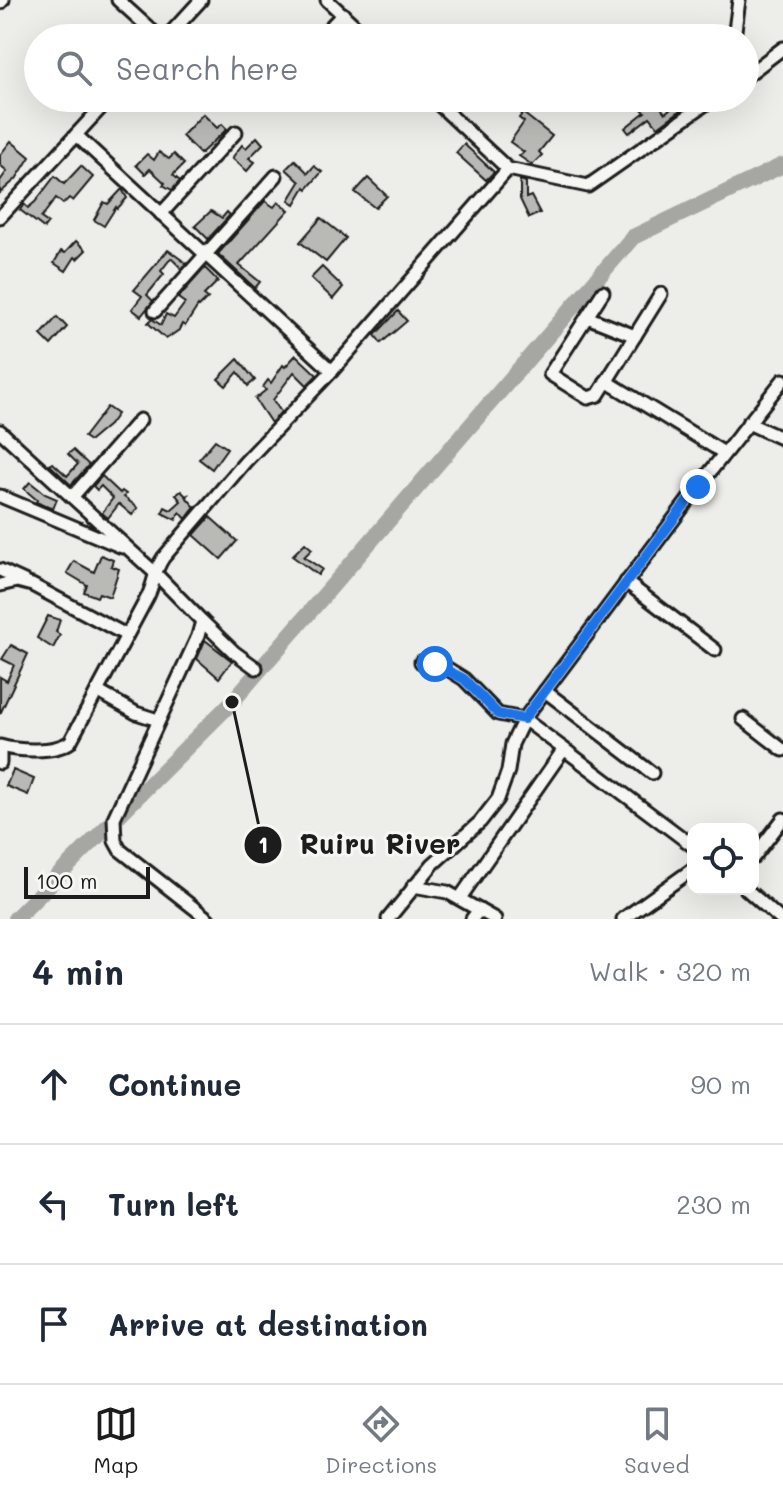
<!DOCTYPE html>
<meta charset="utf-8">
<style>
body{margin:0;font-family:Mali,sans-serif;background:#f6f6f7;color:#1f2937}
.controls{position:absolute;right:24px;bottom:24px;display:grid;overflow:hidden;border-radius:16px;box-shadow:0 8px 32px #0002}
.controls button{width:72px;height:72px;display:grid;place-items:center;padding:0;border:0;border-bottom:2px solid #e0e1e3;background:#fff;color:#1f2937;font:40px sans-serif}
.scale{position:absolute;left:24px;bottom:20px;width:126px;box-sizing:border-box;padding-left:8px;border:4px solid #1c1c1c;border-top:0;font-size:22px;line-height:28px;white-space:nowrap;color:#1c1c1c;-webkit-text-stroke:6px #f6f6f2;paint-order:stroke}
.stop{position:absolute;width:24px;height:24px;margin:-18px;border:6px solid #1a73e8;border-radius:50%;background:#fff}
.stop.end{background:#1a73e8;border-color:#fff;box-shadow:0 2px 8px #0008}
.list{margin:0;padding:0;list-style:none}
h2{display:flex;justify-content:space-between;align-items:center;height:104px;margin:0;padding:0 32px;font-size:34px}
h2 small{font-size:26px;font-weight:400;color:#747a83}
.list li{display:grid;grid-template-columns:52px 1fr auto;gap:24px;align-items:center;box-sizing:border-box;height:120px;padding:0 32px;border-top:2px solid #e0e1e3}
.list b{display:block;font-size:30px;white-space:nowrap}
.list em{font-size:26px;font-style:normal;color:#747a83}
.icon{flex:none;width:44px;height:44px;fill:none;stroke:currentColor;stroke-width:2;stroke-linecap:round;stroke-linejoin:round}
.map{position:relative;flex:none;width:783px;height:919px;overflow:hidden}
.search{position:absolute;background:#fff;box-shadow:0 8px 32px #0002;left:24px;right:24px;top:24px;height:88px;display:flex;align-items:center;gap:20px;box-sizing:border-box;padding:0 28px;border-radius:44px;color:#747a83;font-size:30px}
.sheet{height:464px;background:#fff}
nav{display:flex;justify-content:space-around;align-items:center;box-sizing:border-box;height:112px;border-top:2px solid #e0e1e3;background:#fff;font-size:22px;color:#747a83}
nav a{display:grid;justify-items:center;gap:4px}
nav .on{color:#1c1c1c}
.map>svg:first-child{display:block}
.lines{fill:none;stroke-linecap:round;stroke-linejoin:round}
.river{stroke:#a6a6a3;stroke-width:16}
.building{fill:#b9b9b6;stroke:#1c1c1c;stroke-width:2}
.minor-casing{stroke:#1c1c1c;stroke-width:17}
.minor{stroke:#f6f6f2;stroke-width:11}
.route{stroke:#1a73e8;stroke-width:10}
.leader{fill:none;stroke:#1c1c1c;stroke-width:3}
.callout-dot{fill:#1c1c1c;stroke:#f6f6f2;stroke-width:3}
.mark-label{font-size:24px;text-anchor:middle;font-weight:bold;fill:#fff}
.callout-label{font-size:28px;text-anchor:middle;font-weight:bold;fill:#1c1c1c;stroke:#f6f6f2;stroke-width:6;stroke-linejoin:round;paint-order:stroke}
</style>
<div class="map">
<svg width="783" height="919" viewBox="0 0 783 919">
<rect width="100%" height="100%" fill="#edede9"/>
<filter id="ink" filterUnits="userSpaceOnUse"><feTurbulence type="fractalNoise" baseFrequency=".0125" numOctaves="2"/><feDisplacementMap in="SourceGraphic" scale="16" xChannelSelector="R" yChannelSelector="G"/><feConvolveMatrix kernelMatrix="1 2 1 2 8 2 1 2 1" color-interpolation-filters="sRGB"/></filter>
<g filter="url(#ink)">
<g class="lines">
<polyline class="river" points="15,919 232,702 633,237 783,165"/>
</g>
<g class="building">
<polygon points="638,98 654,98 665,113 676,104 681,110 658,127 650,117 629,133 625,128 645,112 635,102"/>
<polygon points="523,113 552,136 539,152 542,155 532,165 519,156 524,152 510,142 524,122 519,118"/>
<polygon points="203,114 217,128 222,124 227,129 200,154 182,136"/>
<polygon points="257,137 263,144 249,158 255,162 247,171 232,158 242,145 246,148"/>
<polygon points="11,141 30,157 16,179 0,193 0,181 7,171 0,165 0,155"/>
<polygon points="464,144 494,172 486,180 456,153"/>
<polygon points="159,152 169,159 174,154 184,164 173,175 180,181 172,190 163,185 165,183 150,169 145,174 136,165 147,154 154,160"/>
<polygon points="295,160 308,173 314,166 322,172 307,189 305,187 295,204 289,200 300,182 286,169"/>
<polygon points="81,166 93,177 73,201 69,198 63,204 56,198 41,218 48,223 44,228 20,210 24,204 28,208 35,202 55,176 64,184"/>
<polygon points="368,178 387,196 375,208 355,192"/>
<polygon points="520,180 526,182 526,198 531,196 540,213 529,218 520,199"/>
<polygon points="122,189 127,198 117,209 116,207 104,226 94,220 104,202 108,204"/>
<polygon points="265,201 274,207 278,202 289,210 239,265 260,282 255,288 218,254"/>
<polygon points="211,211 222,218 227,212 230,215 208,239 195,226"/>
<polygon points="321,218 346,238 326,262 300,242"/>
<polygon points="76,241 86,250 77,259 75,257 66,271 54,263 61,251 65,253"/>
<polygon points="168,250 186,263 182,269 171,258 161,271 164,274 147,295 153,301 141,316 132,309 142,296 134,290"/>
<polygon points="322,267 343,287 333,299 311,278"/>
<polygon points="205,268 218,281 204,295 208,298 199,307 198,306 185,326 182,324 179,330 166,339 148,323 152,319 161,325 166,314 174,318 185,303 178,298"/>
<polygon points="398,311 407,321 381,343 375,335"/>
<polygon points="57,317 67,327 51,345 41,335"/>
<polygon points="296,355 317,375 307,385 294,372 273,400 281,412 271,423 255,399 266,390 263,387 268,380 271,383 283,365 285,367"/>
<polygon points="238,359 255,380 248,386 238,372 226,386 218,379"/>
<polygon points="107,407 117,414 109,425 90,441 84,437"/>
<polygon points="215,440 227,448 212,469 199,459"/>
<polygon points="73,450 89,465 71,485 50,465 53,463 67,476 78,464 68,454"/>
<polygon points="102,476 120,493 122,491 126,494 124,497 138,508 132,515 119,504 108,518 102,513 113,498 101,486 97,490 93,486"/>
<polygon points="30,482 45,494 57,499 53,509 36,502 37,500 24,489"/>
<polygon points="181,491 186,496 188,495 187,498 195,507 186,519 180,512 176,520 162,513 165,507 171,510 181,501 176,495"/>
<polygon points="210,517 237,541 221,559 194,535"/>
<polygon points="305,543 312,549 304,557 322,569 318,575 292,556"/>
<polygon points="101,555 113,560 111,566 119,569 110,597 99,593 97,597 84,592 87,585 67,573 74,561 94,572"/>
<polygon points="48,616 60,620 56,632 60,635 53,648 37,638"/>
<polygon points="205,640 232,661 219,678 197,659"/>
<polygon points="11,645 28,654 0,714 0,677 7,681 14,665 2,659"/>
<polygon points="13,770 34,779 28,795 6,786"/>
</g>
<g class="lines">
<g class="minor-casing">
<g id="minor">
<polyline points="118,0 160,38"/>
<polyline points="327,0 368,38"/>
<polyline points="0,3 3,0"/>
<polyline points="166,38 201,0"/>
<polyline points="320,38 343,14"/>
<polyline points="734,38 739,0"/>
<polyline points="745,77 783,48"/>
<polyline points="432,98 508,169 588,186 714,98"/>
<polyline points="76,135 332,371"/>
<polyline points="161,214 236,132"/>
<polyline points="0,217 110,98"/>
<polyline points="603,292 550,374 588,398 598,395 661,294"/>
<polyline points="155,311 276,176"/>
<polyline points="587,317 635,336"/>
<polyline points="606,381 724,453"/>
<polyline points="748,423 783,439"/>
<polyline points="0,431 154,572 202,621 198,636 114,818 115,841 120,850 208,919"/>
<polyline points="0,496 122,547"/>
<polyline points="72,497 140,420"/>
<polyline points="0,570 24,581"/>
<polyline points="626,582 715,650"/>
<polyline points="0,585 17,581 32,585 126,635"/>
<polyline points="202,621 234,652 256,668"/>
<polyline points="97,691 136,713 158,720"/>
<polyline points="545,691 652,773"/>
<polyline points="743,719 783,750"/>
<path d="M0 746C18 751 54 753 70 742L148 596C155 581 154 571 163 558L245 462 332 371 508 169"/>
<polyline points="0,749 0,763"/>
<polyline points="693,846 524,719 698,487 783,380"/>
<polyline points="753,858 783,819"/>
<polyline points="413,886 447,892 479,910"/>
<polyline points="746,889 780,919"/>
<polyline points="460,898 564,749"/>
<polyline points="388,919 433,864 480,822 498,799 508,771 512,744 524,719 498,714 464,679 448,669 421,662"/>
<polyline points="472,919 479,910 495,919"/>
<polyline points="623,919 693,869"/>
</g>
</g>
<use href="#minor" class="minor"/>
</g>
</g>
<g class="lines" filter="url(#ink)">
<polyline class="route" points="435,664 464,679 498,714 524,719 698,487"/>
</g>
<path class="leader" d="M232 702L263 845"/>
<g class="callout-dot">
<circle cx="232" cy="702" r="8"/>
<circle cx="263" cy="845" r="20"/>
</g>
<g class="mark-label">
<text x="263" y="853">1</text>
</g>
<g class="callout-label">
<text x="380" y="854">Ruiru River</text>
</g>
</svg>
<div class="controls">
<button><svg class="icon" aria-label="locate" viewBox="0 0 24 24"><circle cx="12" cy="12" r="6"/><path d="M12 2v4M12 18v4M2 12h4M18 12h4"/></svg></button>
</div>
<div class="scale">100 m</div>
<div class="stop" style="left:435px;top:664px"></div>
<div class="stop end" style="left:698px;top:487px"></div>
<div class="search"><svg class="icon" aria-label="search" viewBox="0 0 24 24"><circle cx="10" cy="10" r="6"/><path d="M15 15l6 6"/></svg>Search here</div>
</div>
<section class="sheet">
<h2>4 min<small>Walk · 320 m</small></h2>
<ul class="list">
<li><svg class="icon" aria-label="ahead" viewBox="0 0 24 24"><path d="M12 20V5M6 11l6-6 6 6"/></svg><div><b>Continue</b></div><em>90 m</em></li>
<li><svg class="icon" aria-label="left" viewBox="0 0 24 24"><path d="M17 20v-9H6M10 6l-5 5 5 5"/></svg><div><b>Turn left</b></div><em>230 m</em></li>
<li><svg class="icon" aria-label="arrive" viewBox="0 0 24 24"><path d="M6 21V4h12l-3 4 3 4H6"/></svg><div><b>Arrive at destination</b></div></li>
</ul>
</section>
<nav>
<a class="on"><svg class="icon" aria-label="map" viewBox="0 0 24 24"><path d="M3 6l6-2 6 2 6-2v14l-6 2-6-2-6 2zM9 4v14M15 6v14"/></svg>Map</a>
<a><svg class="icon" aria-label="directions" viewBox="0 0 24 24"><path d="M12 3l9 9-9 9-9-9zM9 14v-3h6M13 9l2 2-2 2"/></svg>Directions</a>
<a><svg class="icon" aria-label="saved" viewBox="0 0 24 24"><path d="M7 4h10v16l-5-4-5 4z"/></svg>Saved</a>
</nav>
